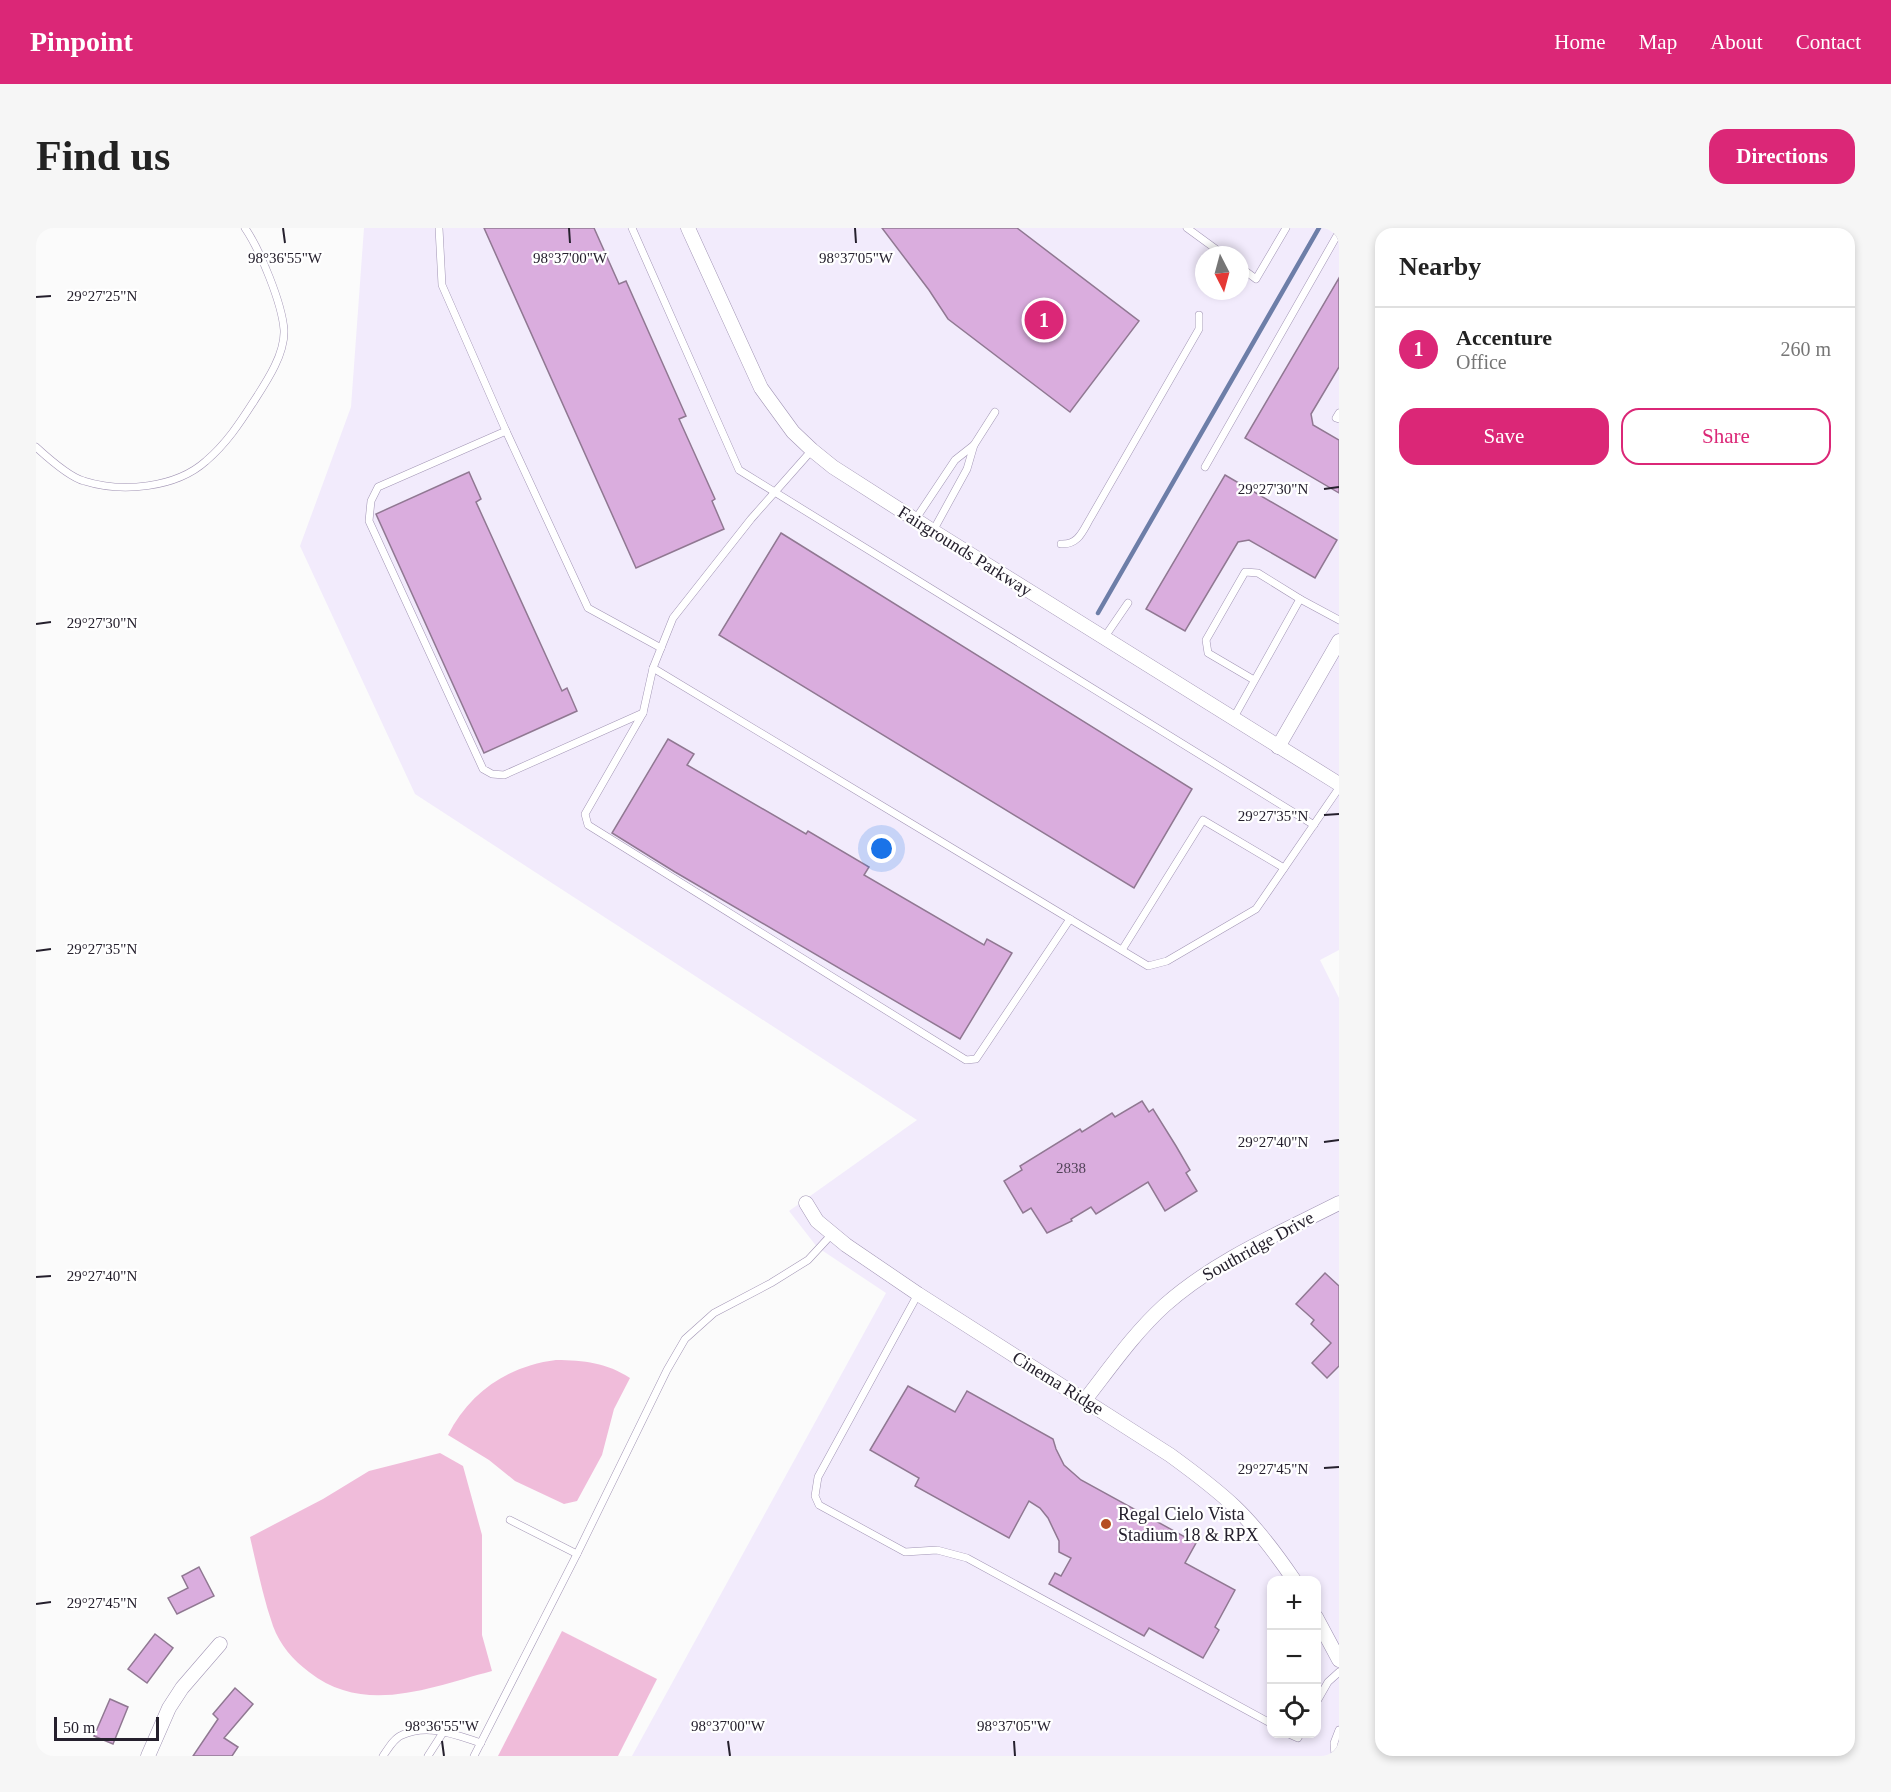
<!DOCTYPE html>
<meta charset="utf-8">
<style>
body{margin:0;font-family:"Times New Roman",serif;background:#f6f6f6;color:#222}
.controls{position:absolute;right:18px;bottom:18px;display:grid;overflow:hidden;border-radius:12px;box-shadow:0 3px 9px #0003}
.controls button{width:54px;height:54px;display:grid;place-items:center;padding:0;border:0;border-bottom:2px solid #e0e0e0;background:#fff;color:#222;font:30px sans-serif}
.compass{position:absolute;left:1159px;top:18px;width:54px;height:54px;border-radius:50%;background:#fff;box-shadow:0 3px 9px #0003;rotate:174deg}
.scale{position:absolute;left:18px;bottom:15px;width:105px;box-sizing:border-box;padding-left:6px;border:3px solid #25202d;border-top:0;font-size:16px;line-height:21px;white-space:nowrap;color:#25202d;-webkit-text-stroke:4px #fff;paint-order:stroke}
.you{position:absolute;left:846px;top:621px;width:21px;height:21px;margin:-15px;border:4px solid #fff;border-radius:50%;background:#1a73e8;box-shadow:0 0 0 9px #1a73e833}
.badge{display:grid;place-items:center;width:39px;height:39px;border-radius:50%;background:#db2777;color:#fff;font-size:20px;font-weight:700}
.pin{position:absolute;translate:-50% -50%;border:3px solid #fff;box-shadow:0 2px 6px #0006}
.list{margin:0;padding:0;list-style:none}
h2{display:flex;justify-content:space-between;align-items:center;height:78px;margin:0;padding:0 24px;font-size:26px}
h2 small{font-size:20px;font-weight:400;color:#767676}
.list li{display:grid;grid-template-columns:39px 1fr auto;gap:18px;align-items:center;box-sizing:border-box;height:84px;padding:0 24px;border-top:2px solid #e0e0e0}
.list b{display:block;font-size:22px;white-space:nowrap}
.list p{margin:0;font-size:20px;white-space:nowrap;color:#767676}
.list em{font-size:20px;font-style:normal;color:#767676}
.actions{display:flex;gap:12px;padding:18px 24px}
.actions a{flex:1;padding:14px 0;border:2px solid #db2777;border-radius:18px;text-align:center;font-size:21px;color:#db2777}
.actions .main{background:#db2777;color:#fff}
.icon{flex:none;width:33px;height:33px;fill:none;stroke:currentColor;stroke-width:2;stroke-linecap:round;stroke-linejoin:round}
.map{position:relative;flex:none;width:1303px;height:1528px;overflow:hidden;border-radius:18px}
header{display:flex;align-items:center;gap:36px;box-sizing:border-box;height:84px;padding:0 30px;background:#db2777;color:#fff}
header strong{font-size:28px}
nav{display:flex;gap:33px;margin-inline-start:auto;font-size:21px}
.intro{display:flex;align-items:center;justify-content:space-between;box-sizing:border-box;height:144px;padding:0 36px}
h1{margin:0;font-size:42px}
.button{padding:15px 27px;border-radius:18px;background:#db2777;color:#fff;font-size:21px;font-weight:700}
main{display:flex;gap:36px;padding:0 36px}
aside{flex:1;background:#fff;border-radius:18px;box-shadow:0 3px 9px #0003}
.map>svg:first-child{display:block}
.built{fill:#f2ebfc;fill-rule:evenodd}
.green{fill:#f0bcda}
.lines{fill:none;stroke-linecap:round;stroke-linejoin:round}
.stream{stroke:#6d7ea8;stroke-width:4.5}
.building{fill:#daadde;stroke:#907892;stroke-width:1.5}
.service-casing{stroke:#a194b4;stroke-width:8}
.minor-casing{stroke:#a194b4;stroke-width:15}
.service{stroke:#fff;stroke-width:7}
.minor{stroke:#fff;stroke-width:14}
.ticks{fill:none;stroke:#25202d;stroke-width:2}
.poi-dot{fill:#b54f23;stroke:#fff;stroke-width:2}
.labels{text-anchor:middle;stroke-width:4.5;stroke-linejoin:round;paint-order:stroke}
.number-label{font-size:15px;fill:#524359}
.street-label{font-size:18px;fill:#25202d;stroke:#fff}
.poi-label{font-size:18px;fill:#25202d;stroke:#fff;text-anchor:start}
.ticks-label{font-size:15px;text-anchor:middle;fill:#25202d;stroke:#fff;stroke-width:4.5;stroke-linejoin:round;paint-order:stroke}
</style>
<header>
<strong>Pinpoint</strong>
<nav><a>Home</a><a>Map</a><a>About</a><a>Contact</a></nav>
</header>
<div class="intro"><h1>Find us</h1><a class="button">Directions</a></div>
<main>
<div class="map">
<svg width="1303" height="1528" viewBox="0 0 1303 1528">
<rect width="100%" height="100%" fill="#fbfbfb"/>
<path class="built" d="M328 0H1303V722L1284 732 1303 770V1528H596L850 1065 781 1019 753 983 881 892 379 566 264 318 315 179ZM1168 27H1204V63H1168ZM1236 1352H1280V1506H1236Z"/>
<g class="green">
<path d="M520 1132C548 1132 571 1135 594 1150L578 1181 566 1227 541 1273 528 1276 479 1253 453 1232 412 1207C434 1164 472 1138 520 1132Z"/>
<path d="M404 1225 427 1238 446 1307V1407L456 1443C395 1459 329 1488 273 1444 257 1432 244 1417 237 1398 227 1369 221 1339 214 1309L287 1271 333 1243Z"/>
<polygon points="526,1403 621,1451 582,1528 462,1528"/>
</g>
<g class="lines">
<polyline class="stream" points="1062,385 1283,0"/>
</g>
<g class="building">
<polygon points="448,0 558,0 583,56 590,53 650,188 643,191 679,271 676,273 688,301 600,340"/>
<polygon points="846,0 981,0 1103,93 1034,184 912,91 893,62"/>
<polygon points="1303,50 1303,139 1275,186 1277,197 1303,212 1303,265 1209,210"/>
<polygon points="433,244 445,271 440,274 526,463 531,460 541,483 448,525 340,286"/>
<polygon points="1189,247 1301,312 1279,350 1213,312 1202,314 1149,403 1110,381"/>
<polygon points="745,305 1156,561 1098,660 683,407"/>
<polygon points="632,511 658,526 651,537 770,606 772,603 833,639 828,647 948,717 951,711 976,725 924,811 639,644 576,605"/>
<polygon points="1106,873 1113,884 1117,881 1140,918 1154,942 1150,945 1161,963 1129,983 1112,954 1060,986 1055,979 1035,991 1036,993 1011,1005 995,980 987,985 968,953 986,942 984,938 1044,901 1046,904 1076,885 1079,889"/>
<polygon points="1289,1045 1303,1058 1303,1138 1291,1150 1276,1135 1295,1115 1275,1096 1278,1092 1260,1076"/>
<polygon points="872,1158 919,1184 931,1163 1017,1211 1020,1221 1028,1237 1045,1252 1160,1315 1149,1335 1199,1362 1179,1399 1183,1402 1167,1430 1113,1400 1108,1408 1013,1356 1019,1345 1025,1348 1035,1330 1023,1324 1023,1313 1012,1290 1004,1280 993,1273 973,1310 879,1258 883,1250 834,1222"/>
<polygon points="163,1339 178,1368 141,1386 132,1370 152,1360 146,1348"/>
<polygon points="119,1406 137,1420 111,1455 92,1441"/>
<polygon points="199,1460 217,1476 188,1510 202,1519 196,1528 157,1528 182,1491 177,1486"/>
<polygon points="74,1471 92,1479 77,1516 58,1508"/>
</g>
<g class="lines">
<g class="service-casing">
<g id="service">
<polyline points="403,0 406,57 470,203 342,259 335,273 333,293 447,541 456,546 468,547 607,485 617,440"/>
<polyline points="596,0 703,242 1278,597"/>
<polyline points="1151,0 1188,27"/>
<polyline points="1204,39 1220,51 1250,0"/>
<polyline points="1303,185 1300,190 1303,191"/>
<polyline points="470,203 552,380 625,420"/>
<path d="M0 219C12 230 33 249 48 253 86 265 140 260 170 233 190 216 204 195 218 173 231 153 249 126 248 102 246 75 224 22 209 0"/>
<polyline points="776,222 715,291 637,390 617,440 1112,738 1131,733 1220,681 1303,560"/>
<polyline points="1169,239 1303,4"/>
<polyline points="879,292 919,232 938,217"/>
<polyline points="897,303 931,241 938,217 959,184"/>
<path d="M1025 316C1043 317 1047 302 1055 289L1163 101V87"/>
<polyline points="1068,410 1092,375"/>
<polyline points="1218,452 1172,425 1170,412 1209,344 1222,345 1264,371"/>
<polyline points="607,485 549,586 552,597 930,832 940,831 1034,691"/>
<polyline points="1197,491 1264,371 1303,392"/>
<polyline points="1086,722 1167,592 1248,640"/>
<polyline points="882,1066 782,1249 779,1268 783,1277 869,1324 901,1322 931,1330 1236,1496"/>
<polyline points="474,1292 541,1326"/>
<polyline points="1280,1475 1292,1454 1303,1444"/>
<polyline points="1253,1506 1262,1510 1264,1506"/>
<path d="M347 1528C352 1521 358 1510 366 1507 392 1495 420 1507 445 1515"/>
<polyline points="392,1528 408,1503"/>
<polyline points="438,1528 541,1326 631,1142 649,1111 678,1085 735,1055 772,1032 796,1006"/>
<polyline points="1299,1528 1298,1515 1303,1502"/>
</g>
</g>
<g class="minor-casing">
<g id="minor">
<polyline points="652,0 725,160 757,204 776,222 797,239 897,303 1303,556"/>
<polyline points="1242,519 1303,413"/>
<path d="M770 975 781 993 810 1017 882 1066 1134 1227C1156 1243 1179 1260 1199 1279 1222 1301 1241 1327 1258 1352"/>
<path d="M1049 1172C1074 1140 1098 1105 1129 1077 1180 1032 1242 1006 1303 975"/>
<polyline points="1280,1389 1303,1432"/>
<polyline points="112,1528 133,1480 146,1460 184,1416"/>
</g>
</g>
<use href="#service" class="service"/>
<use href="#minor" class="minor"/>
</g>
<path class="ticks" d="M247 0 249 15M533 0 534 15M819 0 820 15M0 69 15 68M1288 261 1303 259M0 396 15 394M1288 587 1303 586M0 723 15 721M1288 914 1303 912M0 1049 15 1048M1288 1240 1303 1239M0 1376 15 1374M406 1513 408 1528M692 1513 694 1528M978 1513 979 1528"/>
<circle class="poi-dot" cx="1070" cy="1296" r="6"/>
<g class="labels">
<g class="number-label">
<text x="1035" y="945">2838</text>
</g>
<g class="street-label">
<text transform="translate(929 323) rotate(32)" y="6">Fairgrounds Parkway</text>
<text transform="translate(1222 1018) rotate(-29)" y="6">Southridge Drive</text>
<text transform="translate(1022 1155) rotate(32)" y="6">Cinema Ridge</text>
</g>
<g class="poi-label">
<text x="1082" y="1292">Regal Cielo Vista<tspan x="1082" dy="21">Stadium 18 &amp; RPX</tspan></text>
</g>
</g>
<g class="ticks-label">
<text x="249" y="35">98°36'55"W</text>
<text x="534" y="35">98°37'00"W</text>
<text x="820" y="35">98°37'05"W</text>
<text x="66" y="73">29°27'25"N</text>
<text x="1237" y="266">29°27'30"N</text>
<text x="66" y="400">29°27'30"N</text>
<text x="1237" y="593">29°27'35"N</text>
<text x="66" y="726">29°27'35"N</text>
<text x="1237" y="919">29°27'40"N</text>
<text x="66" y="1053">29°27'40"N</text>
<text x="1237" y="1246">29°27'45"N</text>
<text x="66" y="1380">29°27'45"N</text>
<text x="406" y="1503">98°36'55"W</text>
<text x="692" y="1503">98°37'00"W</text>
<text x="978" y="1503">98°37'05"W</text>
</g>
</svg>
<div class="controls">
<button>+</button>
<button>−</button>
<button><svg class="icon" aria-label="locate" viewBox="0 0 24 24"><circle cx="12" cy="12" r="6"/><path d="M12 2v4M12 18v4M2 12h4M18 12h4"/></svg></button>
</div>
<svg class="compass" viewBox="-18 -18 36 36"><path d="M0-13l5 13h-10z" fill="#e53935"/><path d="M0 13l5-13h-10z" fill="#767676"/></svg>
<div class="scale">50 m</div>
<div class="you"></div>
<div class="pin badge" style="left:1008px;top:92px">1</div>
</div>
<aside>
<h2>Nearby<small></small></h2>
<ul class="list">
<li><span class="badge">1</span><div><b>Accenture</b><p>Office</p></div><em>260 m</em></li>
</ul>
<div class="actions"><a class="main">Save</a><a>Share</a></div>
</aside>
</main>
